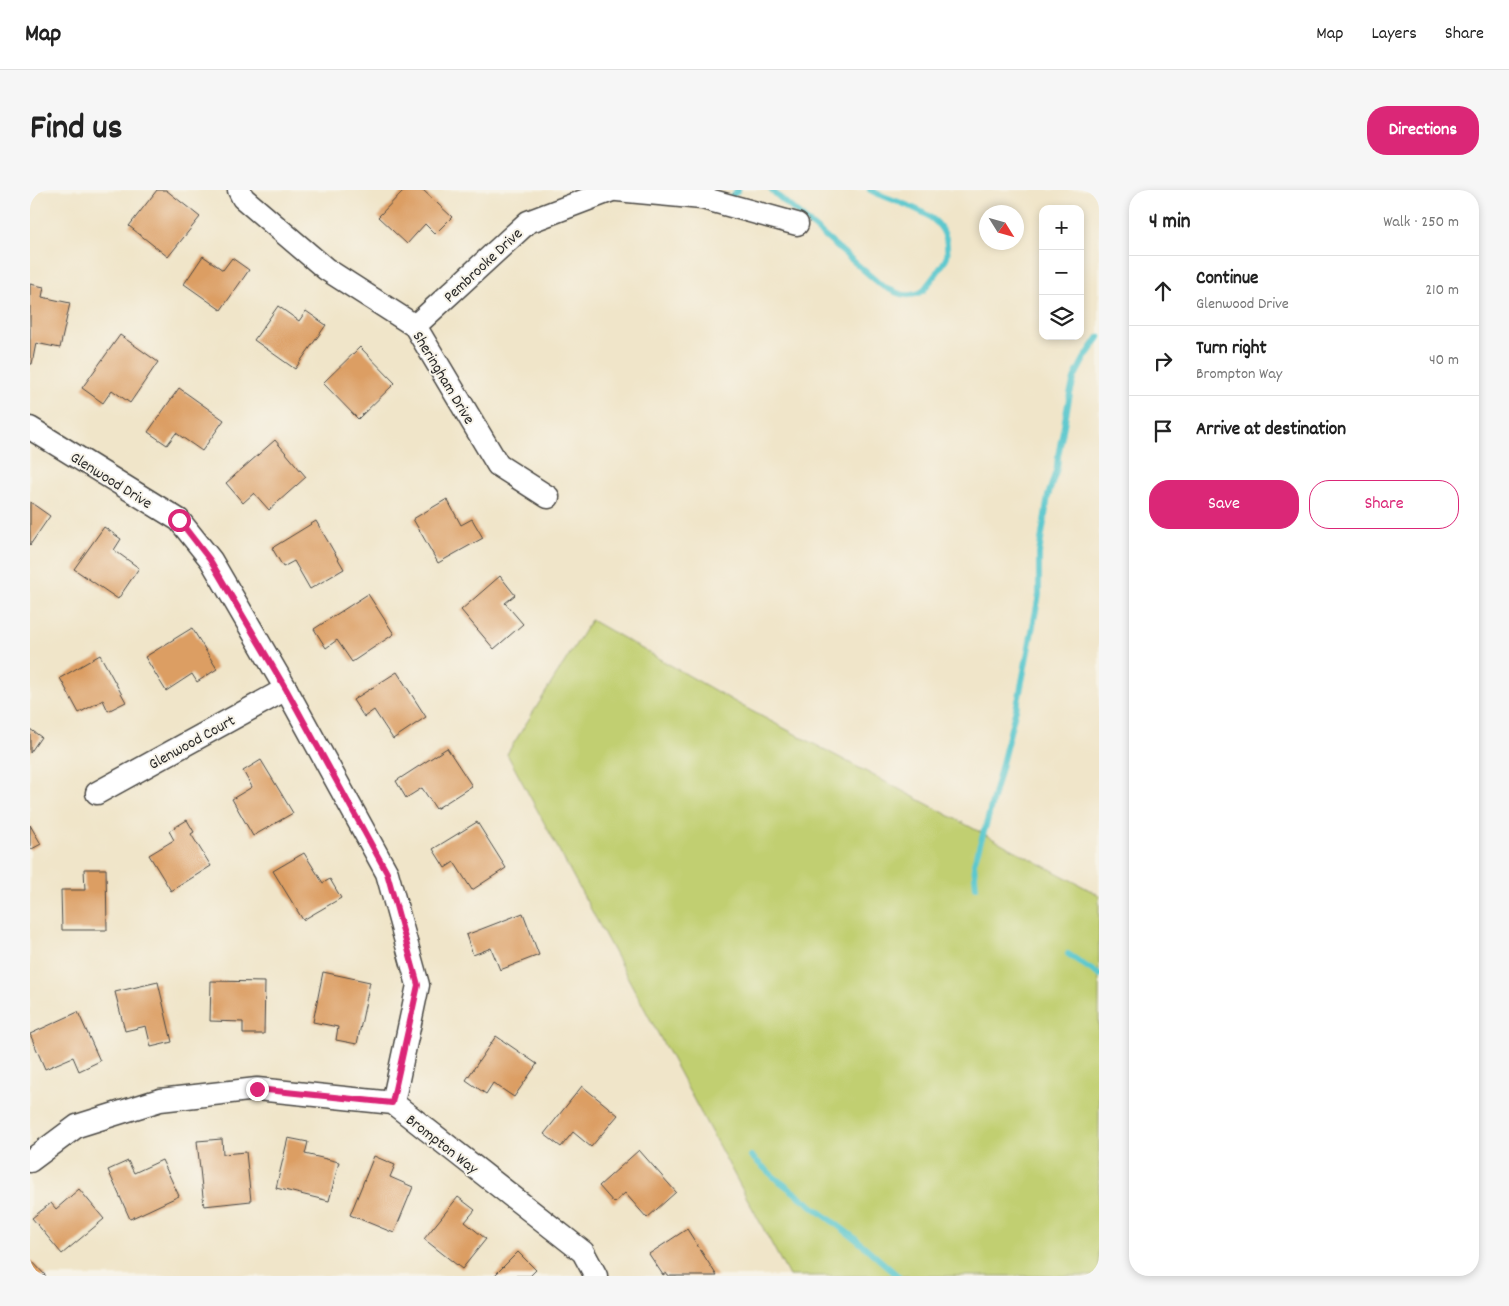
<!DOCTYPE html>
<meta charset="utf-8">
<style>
body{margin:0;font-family:Dekko,sans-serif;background:#f6f6f6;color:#222}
.controls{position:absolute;right:15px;top:15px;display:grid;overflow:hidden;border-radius:10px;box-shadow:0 2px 8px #0003}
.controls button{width:45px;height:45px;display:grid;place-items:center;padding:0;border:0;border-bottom:1px solid #e0e0e0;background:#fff;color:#222;font:25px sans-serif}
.compass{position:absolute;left:949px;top:15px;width:45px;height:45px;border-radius:50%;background:#fff;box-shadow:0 2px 8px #0003;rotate:127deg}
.stop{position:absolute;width:15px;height:15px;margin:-11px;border:4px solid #db2777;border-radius:50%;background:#fff}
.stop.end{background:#db2777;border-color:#fff;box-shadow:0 1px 5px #0008}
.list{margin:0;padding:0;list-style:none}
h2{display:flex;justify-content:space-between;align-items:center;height:65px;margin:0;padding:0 20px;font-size:21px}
h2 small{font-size:16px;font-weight:400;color:#767676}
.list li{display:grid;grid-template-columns:32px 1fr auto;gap:15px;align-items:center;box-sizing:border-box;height:70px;padding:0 20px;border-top:1px solid #e0e0e0}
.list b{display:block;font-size:19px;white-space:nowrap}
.list p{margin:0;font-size:16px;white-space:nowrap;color:#767676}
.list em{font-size:16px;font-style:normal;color:#767676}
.actions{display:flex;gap:10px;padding:15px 20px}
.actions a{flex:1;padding:11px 0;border:1px solid #db2777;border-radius:20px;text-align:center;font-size:18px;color:#db2777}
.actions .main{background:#db2777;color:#fff}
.icon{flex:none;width:28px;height:28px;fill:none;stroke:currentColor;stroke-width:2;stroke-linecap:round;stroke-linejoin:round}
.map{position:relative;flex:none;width:1069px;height:1086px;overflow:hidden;border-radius:20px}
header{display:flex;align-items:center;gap:30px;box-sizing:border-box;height:70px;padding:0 25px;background:#fff;border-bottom:1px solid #e0e0e0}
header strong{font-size:24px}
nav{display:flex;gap:28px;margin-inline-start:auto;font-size:18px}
.intro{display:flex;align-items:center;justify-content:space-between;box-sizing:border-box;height:120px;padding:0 30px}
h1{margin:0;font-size:35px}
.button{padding:12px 22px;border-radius:20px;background:#db2777;color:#fff;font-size:18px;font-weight:700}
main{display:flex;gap:30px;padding:0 30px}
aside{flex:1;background:#fff;border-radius:20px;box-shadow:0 2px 8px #0003}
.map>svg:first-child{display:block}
.green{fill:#c1cf71;stroke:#767d4e}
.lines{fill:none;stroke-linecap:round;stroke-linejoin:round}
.stream{stroke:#5bc8ce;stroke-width:6}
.building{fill:#dc9e63}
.minor-casing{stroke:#494743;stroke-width:25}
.minor{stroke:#fff;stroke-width:22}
.route{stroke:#db2777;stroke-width:6}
.labels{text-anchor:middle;stroke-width:4;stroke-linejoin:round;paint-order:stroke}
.street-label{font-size:16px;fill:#2b2b2b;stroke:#f7f3e8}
</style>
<header>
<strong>Map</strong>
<nav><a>Map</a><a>Layers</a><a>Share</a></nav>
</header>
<div class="intro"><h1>Find us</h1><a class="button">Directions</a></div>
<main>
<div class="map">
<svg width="1069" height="1086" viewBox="0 0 1069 1086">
<rect width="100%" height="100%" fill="#f7f3e8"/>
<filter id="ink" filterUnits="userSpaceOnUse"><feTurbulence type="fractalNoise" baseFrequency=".02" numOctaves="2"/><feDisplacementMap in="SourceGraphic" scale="10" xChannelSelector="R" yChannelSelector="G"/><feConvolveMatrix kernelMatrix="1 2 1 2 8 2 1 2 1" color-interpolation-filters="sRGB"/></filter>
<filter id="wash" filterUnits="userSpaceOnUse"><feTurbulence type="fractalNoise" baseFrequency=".0096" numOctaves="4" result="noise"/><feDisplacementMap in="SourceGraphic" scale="20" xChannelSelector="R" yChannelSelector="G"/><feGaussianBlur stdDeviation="1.12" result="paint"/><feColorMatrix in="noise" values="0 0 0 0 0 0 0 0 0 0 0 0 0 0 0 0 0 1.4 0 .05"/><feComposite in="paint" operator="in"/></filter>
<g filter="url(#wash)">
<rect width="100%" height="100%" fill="#f0e5c9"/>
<polygon class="green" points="561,430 714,517 1069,705 1069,1086 759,1086 477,564"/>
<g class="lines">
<g class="stream">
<path d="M741 0 851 95C866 103 877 110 893 101 900 91 913 77 917 66 918 63 917 58 917 55 915 20 865 14 840 0"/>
<polyline points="702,6 708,0"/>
<polyline points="946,697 944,673 957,632 989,507 1009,405 1009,364 1018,306 1027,278 1028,266 1040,204 1045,186 1054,169 1069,147"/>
<polyline points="1038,764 1069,785"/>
<polyline points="721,966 744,987 827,1050 868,1086"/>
</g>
</g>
<g id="blocks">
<g class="building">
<polygon points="127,0 136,0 170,27 138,67 99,36"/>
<polygon points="374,0 393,0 422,27 405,44 395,34 377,54 348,27"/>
<polygon points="173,66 193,80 202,68 219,80 191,120 154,94"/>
<polygon points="0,94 14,97 12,107 40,113 30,158 6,153 2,174 0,174"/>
<polygon points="248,116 269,131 276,121 296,135 265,179 224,150"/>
<polygon points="90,145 128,172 100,213 82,200 73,213 52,198"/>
<polygon points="330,157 365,193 328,229 293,193"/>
<polygon points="149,198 194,230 172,261 146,243 137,255 118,242"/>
<polygon points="245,250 276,287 239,320 224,303 213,313 196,293"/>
<polygon points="417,309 431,335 442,329 453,348 408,373 383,329"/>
<polygon points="0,312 20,326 0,355"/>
<polygon points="286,331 314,379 280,399 264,371 253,377 242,358"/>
<polygon points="74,337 91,349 84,360 109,378 88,409 44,379"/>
<polygon points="470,386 485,405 475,413 493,434 464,459 431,420"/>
<polygon points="338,404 364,444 322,472 307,450 296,458 284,439"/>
<polygon points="162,438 187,479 167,492 162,484 136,501 115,467"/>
<polygon points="70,465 96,512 78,521 73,510 49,523 30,488"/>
<polygon points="367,482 396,527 363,549 344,520 334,527 323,510"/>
<polygon points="0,539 11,547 0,563"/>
<polygon points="417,558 442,596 406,619 392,598 376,608 366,591"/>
<polygon points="231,570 263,623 223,646 202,609 222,597 213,581"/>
<polygon points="157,630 164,642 161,644 181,676 141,701 119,665 144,650 139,641"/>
<polygon points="447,632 476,678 442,700 424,672 415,678 403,659"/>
<polygon points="0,635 11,654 0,660"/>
<polygon points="274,663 293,693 300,689 311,708 273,730 243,681"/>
<polygon points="54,679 76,679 77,740 32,740 31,700 55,700"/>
<polygon points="493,723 509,765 470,780 461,758 443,765 436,745"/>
<polygon points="293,782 340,792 327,854 306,850 308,837 283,832"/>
<polygon points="181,791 235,792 234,844 213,844 213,832 180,831"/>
<polygon points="128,792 142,852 121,857 116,836 95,841 85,802"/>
<polygon points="48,822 70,871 49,881 43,867 15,879 0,844"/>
<polygon points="466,846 507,874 484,907 463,893 456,904 436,890"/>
<polygon points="552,896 588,925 561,957 543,942 531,957 514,944"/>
<polygon points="258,948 278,952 275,964 309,972 299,1011 246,998"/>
<polygon points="192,949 193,964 216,962 221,1011 174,1016 167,951"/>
<polygon points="609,960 646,1002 617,1028 595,1003 584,1013 569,996"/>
<polygon points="344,966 365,975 360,987 383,997 364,1043 320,1025"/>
<polygon points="132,970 149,1006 100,1029 78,980 98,971 104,983"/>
<polygon points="49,999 74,1029 32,1064 2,1028 21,1013 26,1019"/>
<polygon points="428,1007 445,1020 435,1032 456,1049 432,1079 394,1049"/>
<polygon points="657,1039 687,1086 638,1086 636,1083 633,1085 619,1064"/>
<polygon points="488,1062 506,1080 500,1086 464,1086"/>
<polygon points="0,1069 16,1086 0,1086"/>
</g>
</g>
</g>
<g filter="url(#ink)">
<use href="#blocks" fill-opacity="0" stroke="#494743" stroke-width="1"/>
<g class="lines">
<g class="minor-casing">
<g id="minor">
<polyline points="209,0 213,8 296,79 385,136 468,275 518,307"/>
<polyline points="587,0 672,8 767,34"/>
<polyline points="385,136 498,32 582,0"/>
<polyline points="0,238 149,330 181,370 256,499 357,683 388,795 363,913"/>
<polyline points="67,603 256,499"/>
<polyline points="0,971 47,936 130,910 227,899 363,913 553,1062 566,1086"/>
</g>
</g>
<use href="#minor" class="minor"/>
</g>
</g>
<g class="lines" filter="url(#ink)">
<polyline class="route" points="149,330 180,370 256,499 357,683 388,795 362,913 227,899"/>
</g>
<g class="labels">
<g class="street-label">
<text transform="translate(452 74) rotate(-43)" y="6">Pembrooke Drive</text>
<text transform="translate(415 187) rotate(59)" y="6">Sheringham Drive</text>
<text transform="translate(82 289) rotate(32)" y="6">Glenwood Drive</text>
<text transform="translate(161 551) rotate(-29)" y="6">Glenwood Court</text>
<text transform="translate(413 953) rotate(38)" y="6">Brompton Way</text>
</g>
</g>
</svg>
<div class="controls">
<button>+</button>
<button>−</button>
<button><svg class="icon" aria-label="layers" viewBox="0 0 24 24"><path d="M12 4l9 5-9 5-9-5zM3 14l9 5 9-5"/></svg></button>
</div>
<svg class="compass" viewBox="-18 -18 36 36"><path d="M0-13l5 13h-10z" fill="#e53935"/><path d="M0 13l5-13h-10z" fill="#767676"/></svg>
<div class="stop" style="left:149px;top:330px"></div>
<div class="stop end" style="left:227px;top:899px"></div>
</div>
<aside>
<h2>4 min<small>Walk · 250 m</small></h2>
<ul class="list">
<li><svg class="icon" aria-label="ahead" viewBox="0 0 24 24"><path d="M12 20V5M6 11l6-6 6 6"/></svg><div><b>Continue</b><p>Glenwood Drive</p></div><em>210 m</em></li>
<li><svg class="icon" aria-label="right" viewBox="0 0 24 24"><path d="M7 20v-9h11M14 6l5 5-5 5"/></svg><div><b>Turn right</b><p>Brompton Way</p></div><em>40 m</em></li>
<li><svg class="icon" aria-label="arrive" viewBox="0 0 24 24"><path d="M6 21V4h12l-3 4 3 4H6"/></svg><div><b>Arrive at destination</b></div></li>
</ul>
<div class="actions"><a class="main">Save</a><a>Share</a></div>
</aside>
</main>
